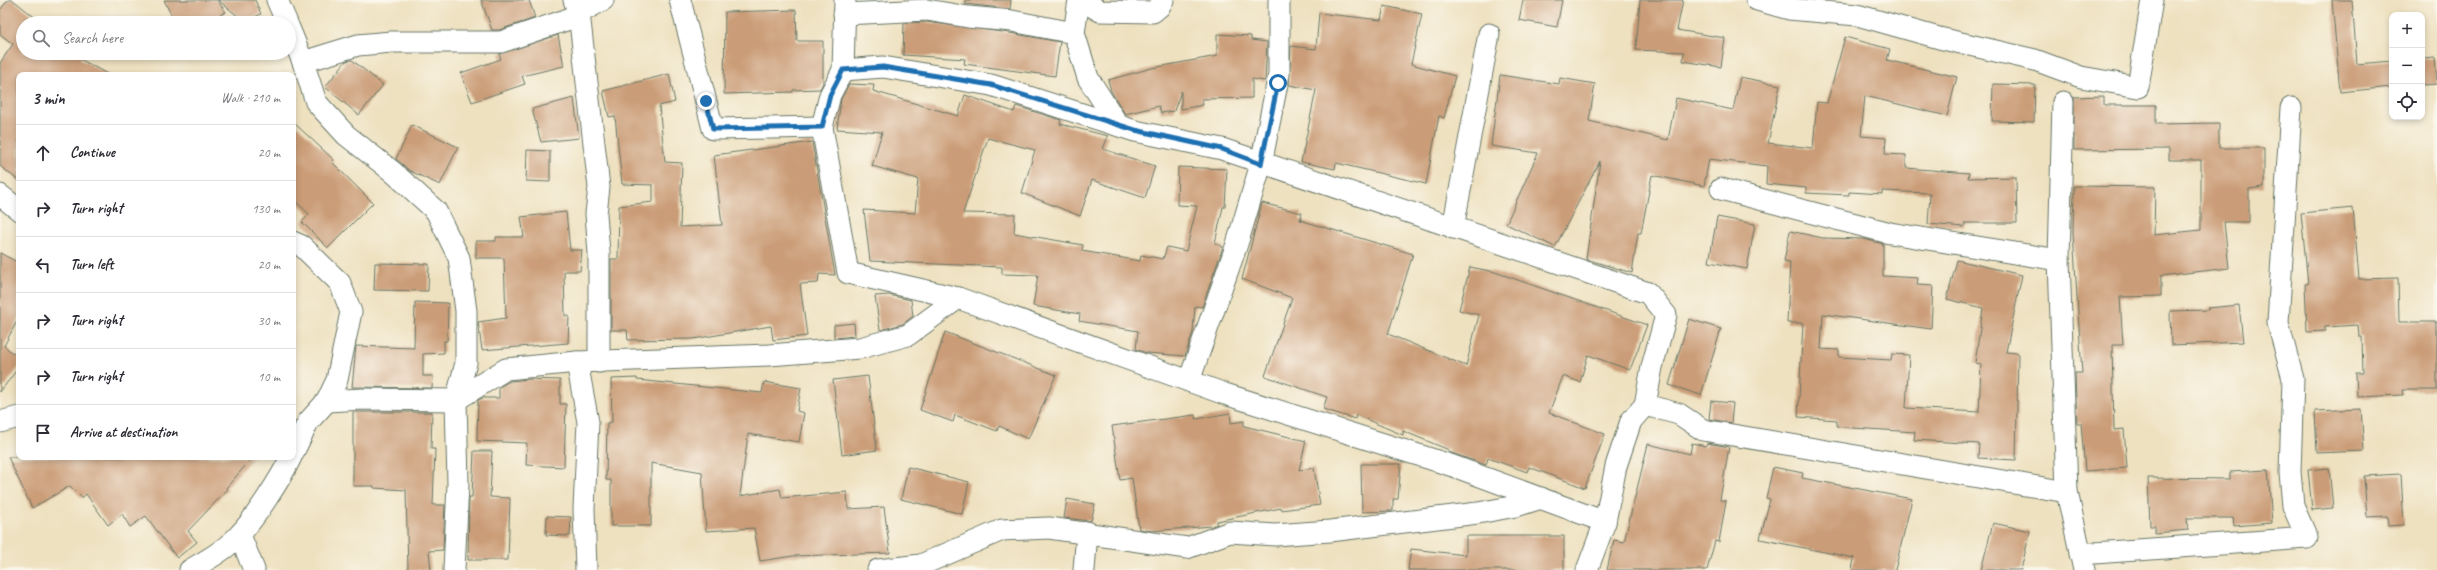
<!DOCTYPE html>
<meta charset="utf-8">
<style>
body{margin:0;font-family:Caveat,sans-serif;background:#f2f2f3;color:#2b2b33}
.controls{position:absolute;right:12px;top:12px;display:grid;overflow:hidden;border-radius:8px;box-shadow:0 2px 6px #0003}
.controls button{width:36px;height:36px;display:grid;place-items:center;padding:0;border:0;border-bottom:1px solid #e1e1e2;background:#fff;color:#2b2b33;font:20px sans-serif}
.stop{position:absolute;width:12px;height:12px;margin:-9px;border:3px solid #1f6fb2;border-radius:50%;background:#fff}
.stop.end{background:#1f6fb2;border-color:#fff;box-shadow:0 1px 4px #0008}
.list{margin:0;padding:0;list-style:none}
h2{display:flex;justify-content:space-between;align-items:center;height:52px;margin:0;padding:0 16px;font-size:17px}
h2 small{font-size:13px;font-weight:400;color:#7c7c81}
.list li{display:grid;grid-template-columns:26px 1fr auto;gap:12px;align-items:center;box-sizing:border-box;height:56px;padding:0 16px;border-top:1px solid #e1e1e2}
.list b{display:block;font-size:15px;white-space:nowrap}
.list em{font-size:13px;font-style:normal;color:#7c7c81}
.icon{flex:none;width:22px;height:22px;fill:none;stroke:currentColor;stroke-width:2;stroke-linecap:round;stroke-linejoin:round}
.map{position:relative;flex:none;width:2437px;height:570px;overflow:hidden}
.search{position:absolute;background:#fff;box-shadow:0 2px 6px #0003;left:16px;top:16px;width:280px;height:44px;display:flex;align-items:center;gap:10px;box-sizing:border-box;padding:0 14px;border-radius:22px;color:#7c7c81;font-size:15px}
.panel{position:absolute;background:#fff;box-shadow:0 2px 6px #0003;left:16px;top:72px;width:280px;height:388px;border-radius:8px}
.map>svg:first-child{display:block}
.building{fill:#ca9c77}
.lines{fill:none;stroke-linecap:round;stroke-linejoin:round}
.minor-casing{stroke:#677665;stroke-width:23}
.minor{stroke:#fff;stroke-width:21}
.route{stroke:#1f6fb2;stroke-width:5}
</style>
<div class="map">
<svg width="2437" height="570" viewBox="0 0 2437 570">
<rect width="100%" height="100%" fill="#fbf7ec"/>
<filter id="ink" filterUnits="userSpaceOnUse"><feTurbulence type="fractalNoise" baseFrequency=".025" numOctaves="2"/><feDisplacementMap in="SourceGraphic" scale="8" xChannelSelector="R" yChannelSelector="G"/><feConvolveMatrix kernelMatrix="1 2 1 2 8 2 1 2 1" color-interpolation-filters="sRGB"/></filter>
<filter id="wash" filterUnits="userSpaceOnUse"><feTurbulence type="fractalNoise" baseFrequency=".012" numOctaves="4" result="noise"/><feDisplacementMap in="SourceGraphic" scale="16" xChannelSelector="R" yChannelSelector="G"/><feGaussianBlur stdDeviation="0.9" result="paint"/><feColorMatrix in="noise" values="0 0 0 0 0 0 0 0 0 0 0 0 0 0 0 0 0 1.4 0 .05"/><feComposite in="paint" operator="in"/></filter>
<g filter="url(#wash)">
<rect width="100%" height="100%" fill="#eee1c0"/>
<g id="blocks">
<g class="building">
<polygon points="8,0 13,0 42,23 23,23 23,53 85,53 80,59 109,75 19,75 19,181 0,166 0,63 13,44 0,34 0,10"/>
<polygon points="164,0 217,0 226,12 204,23 175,23"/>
<polygon points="218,0 255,0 261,14 245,22"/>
<polygon points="481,0 529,0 535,18 499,30 492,30"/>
<polygon points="965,0 1011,0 1010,9 965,4"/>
<polygon points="1523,0 1562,0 1557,27 1519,20"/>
<polygon points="1640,0 1683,0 1677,30 1725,38 1721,67 1683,61 1684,52 1636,50"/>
<polygon points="2332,0 2352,0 2357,64 2392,61 2392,87 2340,92"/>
<polygon points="1384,6 1422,14 1411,64 1455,76 1444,118 1439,116 1426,184 1336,163 1335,169 1301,162 1316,90 1289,85 1291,46 1316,49 1319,13 1381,20"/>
<polygon points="796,10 797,41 823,41 823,83 820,89 793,90 793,92 724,94 725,12"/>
<polygon points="926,22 1010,33 1060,42 1055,76 964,64 965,59 903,55 904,23"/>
<polygon points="1217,34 1251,36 1251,40 1267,42 1265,81 1252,79 1252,98 1202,99 1203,105 1181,109 1181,91 1174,111 1161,113 1159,106 1125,114 1111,91 1108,80 1152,68 1217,56"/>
<polygon points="558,35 564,66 522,76 525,84 472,102 461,73 501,59 499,54"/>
<polygon points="1845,37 1890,49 1887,60 1957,77 1947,116 1865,96 1861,136 1886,138 1885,154 1906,155 1906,168 1969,173 1968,178 2016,177 2017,223 1965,223 1964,227 1928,224 1930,193 1882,191 1882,194 1849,192 1849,195 1806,193 1806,188 1766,184 1767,166 1709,159 1704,186 1652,175 1641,233 1638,233 1632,273 1586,259 1600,161 1555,247 1506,224 1538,153 1491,146 1500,75 1559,84 1560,78 1595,84 1589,121 1668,140 1676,98 1733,110 1740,77 1780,85 1768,143 1813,148 1817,102 1827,103"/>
<polygon points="2435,58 2437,84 2422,85 2422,59"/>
<polygon points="352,60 383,85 359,115 325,87 346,61"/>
<polygon points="669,74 675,102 659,106 665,162 682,163 680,227 722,225 714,155 812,142 835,275 819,274 818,283 800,284 807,336 773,340 771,326 693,339 628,340 627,330 611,330 611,259 618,259 619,206 653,202 653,185 622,184 615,116 609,117 603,91"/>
<polygon points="849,84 874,85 873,91 958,116 965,95 1014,112 1016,106 1061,120 1060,124 1108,136 1103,149 1155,166 1145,198 1092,180 1080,216 1022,193 1035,150 988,138 963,213 1015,214 1014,233 1083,245 1082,251 1140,261 1141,255 1163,259 1167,247 1186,251 1197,206 1177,205 1178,167 1227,169 1225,207 1223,207 1215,243 1223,247 1202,307 1195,306 1193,332 1185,356 1146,353 1136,349 1138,331 1079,321 1080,314 1033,306 1038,275 1002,274 1002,267 870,261 864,210 915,213 918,179 872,166 882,132 837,129 841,99"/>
<polygon points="1993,84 2035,85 2034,122 1992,121"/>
<polygon points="2104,96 2104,105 2156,105 2156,124 2219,123 2219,148 2264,148 2264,187 2249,189 2249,222 2224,222 2229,268 2161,276 2161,296 2120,297 2123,345 2112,345 2114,430 2124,429 2127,468 2085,471 2081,423 2077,423 2075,373 2082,373 2073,234 2074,186 2155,187 2154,235 2201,230 2201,160 2169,160 2169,149 2074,150 2074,97"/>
<polygon points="574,98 579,138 541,142 532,109"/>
<polygon points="293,122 334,160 332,162 373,203 328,248 302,222 309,214 293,199"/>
<polygon points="412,125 458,147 440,185 410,171 396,159"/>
<polygon points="527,150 550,151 550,182 526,181"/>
<polygon points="1262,203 1302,213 1300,220 1413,254 1388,334 1466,366 1479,315 1459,310 1470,267 1495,272 1647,325 1630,370 1588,355 1580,382 1563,376 1549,413 1605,434 1585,488 1529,467 1527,472 1488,458 1486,465 1449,452 1449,450 1403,431 1403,435 1356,415 1355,419 1323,409 1327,397 1265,376 1292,298 1242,279"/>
<polygon points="2353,208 2359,279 2398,278 2399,322 2437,322 2437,390 2402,390 2403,395 2357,397 2356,373 2363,373 2362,337 2359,337 2358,325 2325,327 2325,331 2307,332 2305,284 2308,284 2301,213"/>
<polygon points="566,212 570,250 582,250 580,271 564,271 565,316 569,316 568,343 482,350 478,322 506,318 504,258 476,258 476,241 496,241 496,237 524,237 521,217"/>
<polygon points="1717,217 1755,224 1747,269 1709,262"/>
<polygon points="1790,231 1823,238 1864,239 1883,244 1883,276 1918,278 1917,285 1933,286 1931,329 1823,314 1821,349 1839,350 1839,357 1891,360 1892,354 1909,355 1906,408 1979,412 1981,364 1975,363 1983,308 1947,299 1957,260 2022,275 2006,352 2018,353 2016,460 1978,458 1979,444 1914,440 1915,432 1837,427 1837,420 1798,417 1803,323 1787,323 1790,262 1784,261"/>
<polygon points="0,253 19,263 19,317 4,346 19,358 19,367 0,392"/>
<polygon points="375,263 429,264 428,291 374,290"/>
<polygon points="889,295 911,300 913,316 903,324 880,330 875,296"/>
<polygon points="415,302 448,303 447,341 444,341 444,353 423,354 423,376 433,376 432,388 352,387 356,346 414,348"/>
<polygon points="2239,305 2243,342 2171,345 2170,311 2208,310 2208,308"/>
<polygon points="1689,319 1721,329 1701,395 1669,385"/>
<polygon points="854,323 855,336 834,338 834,325"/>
<polygon points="945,332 1056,375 1028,439 999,426 997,431 955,415 953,422 920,410"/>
<polygon points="868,376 877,450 842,455 833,380"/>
<polygon points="637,378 637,380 762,393 764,382 801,388 797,411 804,413 799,442 748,434 740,496 780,489 782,498 847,492 848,509 884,507 890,553 793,556 760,561 754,528 706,531 702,472 651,463 651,526 611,526 611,480 606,480 607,423 612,422 611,379"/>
<polygon points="529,379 560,380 560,404 566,404 564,467 526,465 527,443 477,441 478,400 483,398 499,398 499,387 510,381"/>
<polygon points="1711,401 1733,403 1731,423 1709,419"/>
<polygon points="2361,409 2364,451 2317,453 2315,411"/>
<polygon points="353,412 432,412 431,449 435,449 433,505 445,505 443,550 429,551 431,570 408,570 406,490 374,488 374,486 353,486"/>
<polygon points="1230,413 1231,423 1244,421 1244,426 1306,441 1299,470 1314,468 1320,505 1281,510 1281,508 1217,521 1217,524 1212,526 1152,531 1139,529 1132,478 1120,480 1112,426 1195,415 1196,419"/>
<polygon points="1692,443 1706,446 1707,443 1729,447 1720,500 1726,501 1719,542 1715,541 1707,570 1607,570 1614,540 1624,542 1648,444 1690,454"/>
<polygon points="474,451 492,451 490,497 510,498 508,560 468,560 469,497 472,497"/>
<polygon points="8,457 253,457 226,488 228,489 188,531 197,542 177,558 146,516 130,527 122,514 108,525 86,494 82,498 70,486 32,508"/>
<polygon points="1361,464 1401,464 1398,499 1393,499 1393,511 1362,512"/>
<polygon points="908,467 969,482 962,514 901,499"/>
<polygon points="1773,467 1803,473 1802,478 1912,499 1895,570 1852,570 1854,558 1760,539 1770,499 1766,498"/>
<polygon points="2329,468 2333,508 2312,510 2308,470"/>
<polygon points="2268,470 2272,523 2234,526 2233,518 2187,518 2188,530 2155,533 2155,526 2150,526 2148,478 2230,479 2230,472"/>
<polygon points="2401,474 2404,525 2388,526 2387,516 2367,517 2364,476"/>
<polygon points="1067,499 1095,504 1091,521 1064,518"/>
<polygon points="547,516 571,517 570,536 546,535"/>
<polygon points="1993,523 2030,531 2021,570 1981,570"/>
<polygon points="1466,536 1564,536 1564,570 1408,570 1411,549 1466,555"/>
</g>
</g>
</g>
<g filter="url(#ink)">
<use href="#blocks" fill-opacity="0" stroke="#677665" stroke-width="1"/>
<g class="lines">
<g class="minor-casing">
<g id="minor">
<polyline points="277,0 287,23"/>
<polyline points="574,0 579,13 599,187 596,214 599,253 599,362"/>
<polyline points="680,0 713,129 822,127"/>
<polyline points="845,0 843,70 830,95 822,127 848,273 958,298 1225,394 1453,466 1605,522 1616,466 1631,421 1645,405"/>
<polyline points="1079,0 1074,33 1088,78 1118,125"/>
<polyline points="1081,0 1100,11 1153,12 1159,7 1163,0"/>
<polyline points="1757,0 1789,9 1857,15 1939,38 2035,60 2081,77 2138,87 2152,0"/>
<polyline points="844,14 927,10 968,17 1012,21 1074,33"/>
<polyline points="289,28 303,62 316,102 346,135 393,172 436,211 459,258 466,311 466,363 456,400 458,484 454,570"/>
<polyline points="303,62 358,45 391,42 501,42 566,20 603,0"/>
<polyline points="843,70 883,67 991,85 1135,131 1222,149 1648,293 1666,315 1652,367 1645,405 1679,414 1703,430 2067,492"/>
<polyline points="2063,102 2059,260 2067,492 2084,570"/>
<polyline points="1721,189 1890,233 2059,260"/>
<polyline points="0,195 19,210"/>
<polyline points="1453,228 1489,34"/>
<polyline points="293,242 302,246 340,283 351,312 337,380 327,401 308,422 293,453"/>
<polyline points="577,362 588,422 584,509 586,570"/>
<polyline points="1189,381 1237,244 1261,164 1279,74 1279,0"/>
<polyline points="327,401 362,399 456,400 506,369 577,362 769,355 860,348 908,335 958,298"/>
<polyline points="0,422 19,417"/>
<polyline points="240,535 254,570"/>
<polyline points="2080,554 2307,538 2293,506 2290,472 2293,379 2278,323 2291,108"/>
<path d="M190 570C207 560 227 549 240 534 256 517 281 478 291 457"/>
<polyline points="878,570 921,565 1002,530 1049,528 1187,548 1230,532 1275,535 1330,531 1478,513 1516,506 1541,498"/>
<polyline points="1084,570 1087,532"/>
<polyline points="1587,570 1605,522"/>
</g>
</g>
<use href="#minor" class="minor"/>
</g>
</g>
<g class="lines" filter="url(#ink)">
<polyline class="route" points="706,101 713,129 822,127 830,95 843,70 883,67 991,85 1135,130 1222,149 1261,164 1278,83"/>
</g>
</svg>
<div class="controls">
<button>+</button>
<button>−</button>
<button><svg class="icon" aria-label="locate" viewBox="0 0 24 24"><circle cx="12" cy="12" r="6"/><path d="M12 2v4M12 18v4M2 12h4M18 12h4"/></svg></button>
</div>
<div class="stop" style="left:1278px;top:83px"></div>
<div class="stop end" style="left:706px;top:101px"></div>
<div class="search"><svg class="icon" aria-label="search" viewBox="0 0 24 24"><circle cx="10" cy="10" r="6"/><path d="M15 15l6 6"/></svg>Search here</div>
<section class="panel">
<h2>3 min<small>Walk · 210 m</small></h2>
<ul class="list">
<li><svg class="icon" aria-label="ahead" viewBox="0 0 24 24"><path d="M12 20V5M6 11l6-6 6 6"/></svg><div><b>Continue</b></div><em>20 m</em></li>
<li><svg class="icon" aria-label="right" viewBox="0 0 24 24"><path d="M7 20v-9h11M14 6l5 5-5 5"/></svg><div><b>Turn right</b></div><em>130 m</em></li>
<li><svg class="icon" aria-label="left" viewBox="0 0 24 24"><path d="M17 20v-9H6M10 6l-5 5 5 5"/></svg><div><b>Turn left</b></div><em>20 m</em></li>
<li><svg class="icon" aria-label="right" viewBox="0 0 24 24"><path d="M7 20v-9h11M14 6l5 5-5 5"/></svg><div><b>Turn right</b></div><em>30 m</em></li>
<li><svg class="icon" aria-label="right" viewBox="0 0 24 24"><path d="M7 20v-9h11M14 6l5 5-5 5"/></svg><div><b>Turn right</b></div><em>10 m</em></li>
<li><svg class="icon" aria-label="arrive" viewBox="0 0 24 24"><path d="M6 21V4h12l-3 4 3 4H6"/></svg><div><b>Arrive at destination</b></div></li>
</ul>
</section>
</div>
